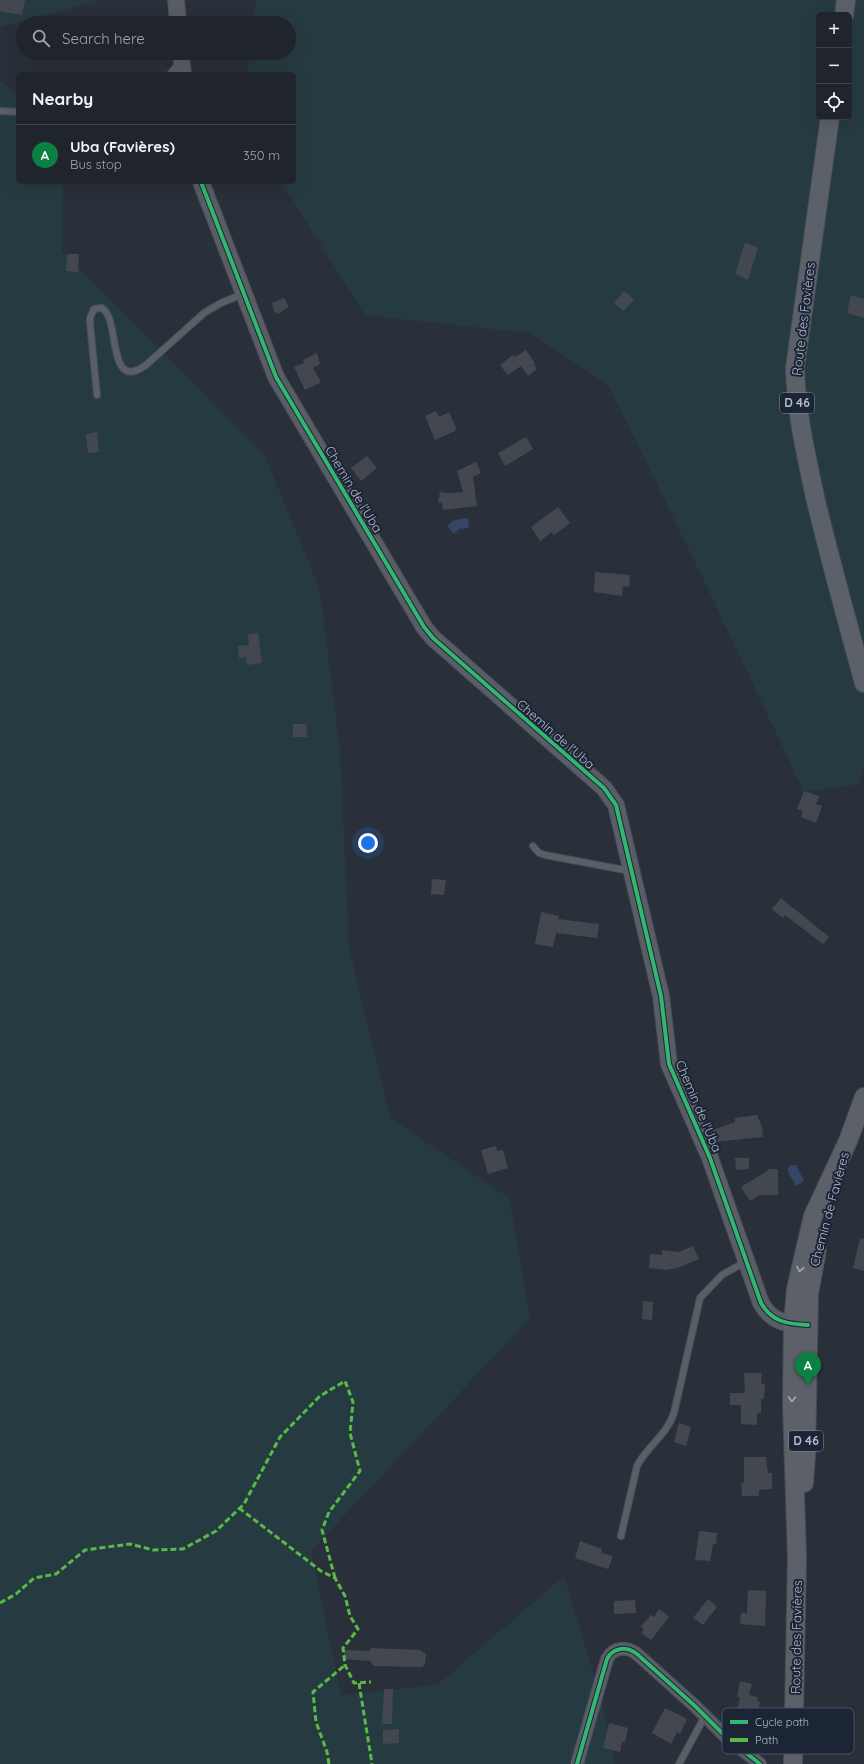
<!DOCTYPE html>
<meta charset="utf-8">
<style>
body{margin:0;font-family:Quicksand,sans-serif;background:#2d3038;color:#f1f3f6}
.controls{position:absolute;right:12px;top:12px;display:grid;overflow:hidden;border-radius:6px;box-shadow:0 4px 16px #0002}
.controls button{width:36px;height:36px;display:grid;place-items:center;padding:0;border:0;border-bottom:1px solid #3d4148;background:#20242c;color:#f1f3f6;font:20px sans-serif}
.you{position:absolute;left:368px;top:843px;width:14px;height:14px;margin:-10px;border:3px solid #fff;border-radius:50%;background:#1a73e8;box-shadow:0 0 0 6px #1a73e833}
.badge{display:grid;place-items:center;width:26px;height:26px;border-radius:50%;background:#0b8043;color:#fff;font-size:13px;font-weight:700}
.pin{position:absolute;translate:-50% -33px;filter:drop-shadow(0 1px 2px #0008)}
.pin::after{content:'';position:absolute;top:21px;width:14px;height:12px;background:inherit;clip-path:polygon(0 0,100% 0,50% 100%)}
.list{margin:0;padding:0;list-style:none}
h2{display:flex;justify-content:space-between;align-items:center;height:52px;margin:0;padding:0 16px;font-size:17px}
h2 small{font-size:13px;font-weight:400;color:#a2a4a9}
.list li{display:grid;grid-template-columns:26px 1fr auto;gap:12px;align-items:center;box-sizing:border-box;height:60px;padding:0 16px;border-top:1px solid #3d4148}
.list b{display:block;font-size:15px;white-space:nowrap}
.list p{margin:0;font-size:13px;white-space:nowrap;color:#a2a4a9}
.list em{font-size:13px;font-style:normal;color:#a2a4a9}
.icon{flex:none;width:22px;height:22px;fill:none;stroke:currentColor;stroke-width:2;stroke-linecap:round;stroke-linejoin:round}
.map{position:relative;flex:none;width:864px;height:1764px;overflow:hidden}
.search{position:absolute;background:#20242c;box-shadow:0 4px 16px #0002;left:16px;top:16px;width:280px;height:44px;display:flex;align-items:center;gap:10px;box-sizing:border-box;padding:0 14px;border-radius:22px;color:#a2a4a9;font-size:15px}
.panel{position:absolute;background:#20242c;box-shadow:0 4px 16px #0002;left:16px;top:72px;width:280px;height:112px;border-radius:6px}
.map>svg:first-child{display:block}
.green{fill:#263b41;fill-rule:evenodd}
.water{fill:#344665}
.building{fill:#434850}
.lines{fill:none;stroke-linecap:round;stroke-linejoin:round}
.lane-casing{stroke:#484c54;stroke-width:8}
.street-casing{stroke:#484c54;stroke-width:14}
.secondary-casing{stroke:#484c54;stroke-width:18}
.primary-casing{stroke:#474d57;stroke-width:20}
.lane{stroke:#5a5e67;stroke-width:6}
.street{stroke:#5a5e67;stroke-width:12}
.secondary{stroke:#595d65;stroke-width:16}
.primary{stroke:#5c6169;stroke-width:18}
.quiet{stroke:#58b947;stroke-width:3;stroke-dasharray:6 3;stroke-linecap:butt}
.cycleway-casing{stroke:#1c2536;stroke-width:6}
.cycleway{stroke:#33b770;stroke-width:4}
.oneway{stroke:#a2a9b7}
.labels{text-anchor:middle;stroke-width:4;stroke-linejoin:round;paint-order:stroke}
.shield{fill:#1c2536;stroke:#868e9e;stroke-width:1}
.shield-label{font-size:12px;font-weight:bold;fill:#b3bbcb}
.street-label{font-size:13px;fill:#b3bbcb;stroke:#1c2536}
.key{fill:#1c2536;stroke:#495263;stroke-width:1}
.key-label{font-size:11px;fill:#b3bbcb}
</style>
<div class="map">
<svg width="864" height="1764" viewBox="0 0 864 1764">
<rect width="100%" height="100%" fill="#2a303a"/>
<g class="green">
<polygon points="0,0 101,0 0,27"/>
<path d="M256 0H864V767L858 784 804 792 696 564 609 386 529 333 365 315 281 182H294V74H247L250 53H289V23H253ZM819 15H849V117H819Z"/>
<polygon points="0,80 18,96 18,182 63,182 62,251 265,456 320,590 340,752 349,948 390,1118 509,1198 530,1318 311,1551 341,1695 437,1685 564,1576 602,1703 615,1764 0,1764"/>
</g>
<g class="water">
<polygon points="468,518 469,528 459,529 454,534 447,526 454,520"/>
<polygon points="790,1165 796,1165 804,1181 796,1186 787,1170"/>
</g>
<g class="building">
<polygon points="0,0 25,0 22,15 0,11"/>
<polygon points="745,242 758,248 748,280 735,274"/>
<polygon points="67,254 79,254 78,272 66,271"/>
<polygon points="624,291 634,299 624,311 614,303"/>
<polygon points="851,295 864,299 864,318 847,313"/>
<polygon points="284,298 289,307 278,314 274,311 272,303"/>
<polygon points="526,350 535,363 534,364 537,369 528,376 521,366 508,375 500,365 513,355 515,357"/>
<polygon points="317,353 320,364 313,368 321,382 305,390 294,367 304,363 303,360"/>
<polygon points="436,411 439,417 449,412 457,430 435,440 425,416"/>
<polygon points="97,432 99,452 88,453 86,434"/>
<polygon points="526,437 533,449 505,466 498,453"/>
<polygon points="367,456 377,468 361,481 351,468"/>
<polygon points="476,462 481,473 473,477 477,506 443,510 442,503 438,502 440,492 448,493 463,492 457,471"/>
<polygon points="558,507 570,523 554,535 552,532 540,541 531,527"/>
<polygon points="595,572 630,575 629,587 623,586 622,596 594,592"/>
<polygon points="258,633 262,663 247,665 246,657 239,658 238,646 249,645 248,634"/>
<polygon points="293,724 306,724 307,737 293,737"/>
<polygon points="804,791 819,796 816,804 822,806 816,823 801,817 803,811 797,809"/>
<polygon points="432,879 446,880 444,895 431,894"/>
<polygon points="781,898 829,937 823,944 785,915 783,918 772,909"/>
<polygon points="541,912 559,916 558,919 599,924 597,938 556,933 553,947 535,944"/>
<polygon points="757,1115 762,1127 763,1137 714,1142 710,1131 735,1122 735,1118"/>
<polygon points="496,1146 497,1151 503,1150 508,1168 488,1174 481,1150"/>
<polygon points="735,1158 749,1158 749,1169 736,1170"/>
<polygon points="770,1169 778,1169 778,1195 760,1195 750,1201 741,1187"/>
<polygon points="860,1238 864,1239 864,1271 853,1268"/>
<polygon points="693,1246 699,1259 677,1268 666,1270 649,1268 650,1254 662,1255 662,1250 679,1252"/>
<polygon points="643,1301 653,1302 652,1320 642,1319"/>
<polygon points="744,1373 762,1373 761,1384 765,1384 764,1399 761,1399 761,1413 757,1413 757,1425 741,1424 741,1405 730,1405 730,1393 745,1393"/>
<polygon points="679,1423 691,1427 686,1446 674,1442"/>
<polygon points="744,1457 766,1457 768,1473 772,1473 772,1489 759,1490 759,1496 742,1496 741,1483 744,1483"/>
<polygon points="699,1531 717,1533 716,1544 713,1544 710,1561 695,1560"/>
<polygon points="580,1541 602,1549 601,1553 613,1556 608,1569 575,1558"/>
<polygon points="748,1590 766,1591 765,1626 740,1624 741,1613 747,1613"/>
<polygon points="708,1599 717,1607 703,1625 693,1618"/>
<polygon points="635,1600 636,1613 614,1614 614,1601"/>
<polygon points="659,1609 669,1617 651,1640 641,1633 644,1629 641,1626 651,1615 654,1617"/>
<polygon points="370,1648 420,1650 426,1654 425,1664 422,1667 374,1666 370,1661 344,1659 344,1650 370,1651"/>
<polygon points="740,1681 752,1684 749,1695 758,1697 757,1701 760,1702 755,1729 734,1725 740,1697 737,1697"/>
<polygon points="384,1689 393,1689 392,1724 382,1724"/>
<polygon points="665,1708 687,1719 680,1734 677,1732 671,1744 652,1733"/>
<polygon points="609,1723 628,1728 625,1742 622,1742 620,1752 603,1748"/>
<polygon points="399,1729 399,1743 383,1744 383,1730"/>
</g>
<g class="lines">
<g class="lane-casing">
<g id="lane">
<polyline points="170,74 175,68 181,66"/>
<polyline points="0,111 18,112"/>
<path d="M97 395 90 323V318L94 309 102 308C121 319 106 394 146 365L204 313 221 303 243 294"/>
<polyline points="533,846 539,853 545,855 630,871"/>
<path d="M621 1536 637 1466C647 1446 667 1435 674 1413L700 1298 722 1275 745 1262"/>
<polyline points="679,1764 705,1716"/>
</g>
</g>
<g class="street-casing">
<path id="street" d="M577 1764 607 1659C613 1647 627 1646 637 1654L695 1706 725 1736 760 1764"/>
</g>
<g class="secondary-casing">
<g id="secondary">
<polyline points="176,0 178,23"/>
<polyline points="181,53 183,74"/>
<path d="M201 182 276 377 424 627 433 638 604 788 616 805 661 996 669 1064 710 1158 761 1303C771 1321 785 1324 805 1325"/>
</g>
</g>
<g class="primary-casing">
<g id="primary">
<polyline points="844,15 846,0"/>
<path d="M830 117 795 368C796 412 806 454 815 497 830 560 847 621 864 683"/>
<polyline points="804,1483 806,1455 809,1294 817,1250"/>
<polyline points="793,1764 797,1557 792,1405 793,1324 796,1289 813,1216 848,1141 864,1097"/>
</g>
</g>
<use href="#lane" class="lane"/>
<use href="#street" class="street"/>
<use href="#secondary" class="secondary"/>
<use href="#primary" class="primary"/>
<g class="quiet">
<polyline points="239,1508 321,1571 335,1578 345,1596 350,1616 358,1629 343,1648 345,1665 354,1683 371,1682"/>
<polyline points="0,1603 16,1594 34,1578 56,1574 85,1550 130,1544 153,1550 183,1549 216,1531 244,1504 280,1437 320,1396 345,1381 353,1402 350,1433 360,1471 329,1512 322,1530 335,1578"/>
<polyline points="359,1683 372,1764"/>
<polyline points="329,1764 327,1752 316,1722 313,1692 345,1665"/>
</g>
<g class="cycleway-casing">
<g id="cycleway">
<path d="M201 182 276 377 424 627 433 638 604 788 616 805 661 996 669 1064 710 1158 761 1303C772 1322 787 1324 808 1325"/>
<path d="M577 1764 607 1659C613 1647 627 1646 637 1654L695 1706 725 1736 760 1764"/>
</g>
</g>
<use href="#cycleway" class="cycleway"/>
</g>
<defs><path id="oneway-chevron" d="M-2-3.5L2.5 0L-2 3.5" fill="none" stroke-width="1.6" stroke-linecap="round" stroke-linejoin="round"/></defs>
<g class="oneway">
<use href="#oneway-chevron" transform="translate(800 1269) rotate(101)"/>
<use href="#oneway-chevron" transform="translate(792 1399) rotate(91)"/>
</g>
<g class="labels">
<g class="shield">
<rect x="780" y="393" width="34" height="20" rx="3"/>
<rect x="789" y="1431" width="34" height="20" rx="3"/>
</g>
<g class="shield-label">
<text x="797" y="407">D 46</text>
<text x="806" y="1445">D 46</text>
</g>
<g class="street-label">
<text transform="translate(803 319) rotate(-83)" y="5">Route des Favières</text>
<text transform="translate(354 489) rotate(59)" y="5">Chemin de l'Uba</text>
<text transform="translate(556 734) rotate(41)" y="5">Chemin de l'Uba</text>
<text transform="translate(699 1106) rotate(67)" y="5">Chemin de l'Uba</text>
<text transform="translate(829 1209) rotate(-75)" y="5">Chemin de Favières</text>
<text transform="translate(796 1637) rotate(-89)" y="5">Route des Favières</text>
</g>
</g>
<rect x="722" y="1708" width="132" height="46" rx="6" class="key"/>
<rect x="730" y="1720" width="18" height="4" fill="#33b770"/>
<rect x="730" y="1738" width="18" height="4" fill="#58b947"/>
<g class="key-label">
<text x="755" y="1726">Cycle path</text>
<text x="755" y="1744">Path</text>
</g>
</svg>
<div class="controls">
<button>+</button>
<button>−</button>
<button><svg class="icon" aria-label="locate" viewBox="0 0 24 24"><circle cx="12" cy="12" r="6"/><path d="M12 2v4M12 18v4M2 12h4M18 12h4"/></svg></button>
</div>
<div class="you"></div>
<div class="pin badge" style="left:808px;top:1385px">A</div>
<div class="search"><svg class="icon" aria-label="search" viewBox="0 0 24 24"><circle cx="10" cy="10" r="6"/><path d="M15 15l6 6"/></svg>Search here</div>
<section class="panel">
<h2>Nearby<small></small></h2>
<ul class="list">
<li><span class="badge">A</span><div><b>Uba (Favières)</b><p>Bus stop</p></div><em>350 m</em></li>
</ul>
</section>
</div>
